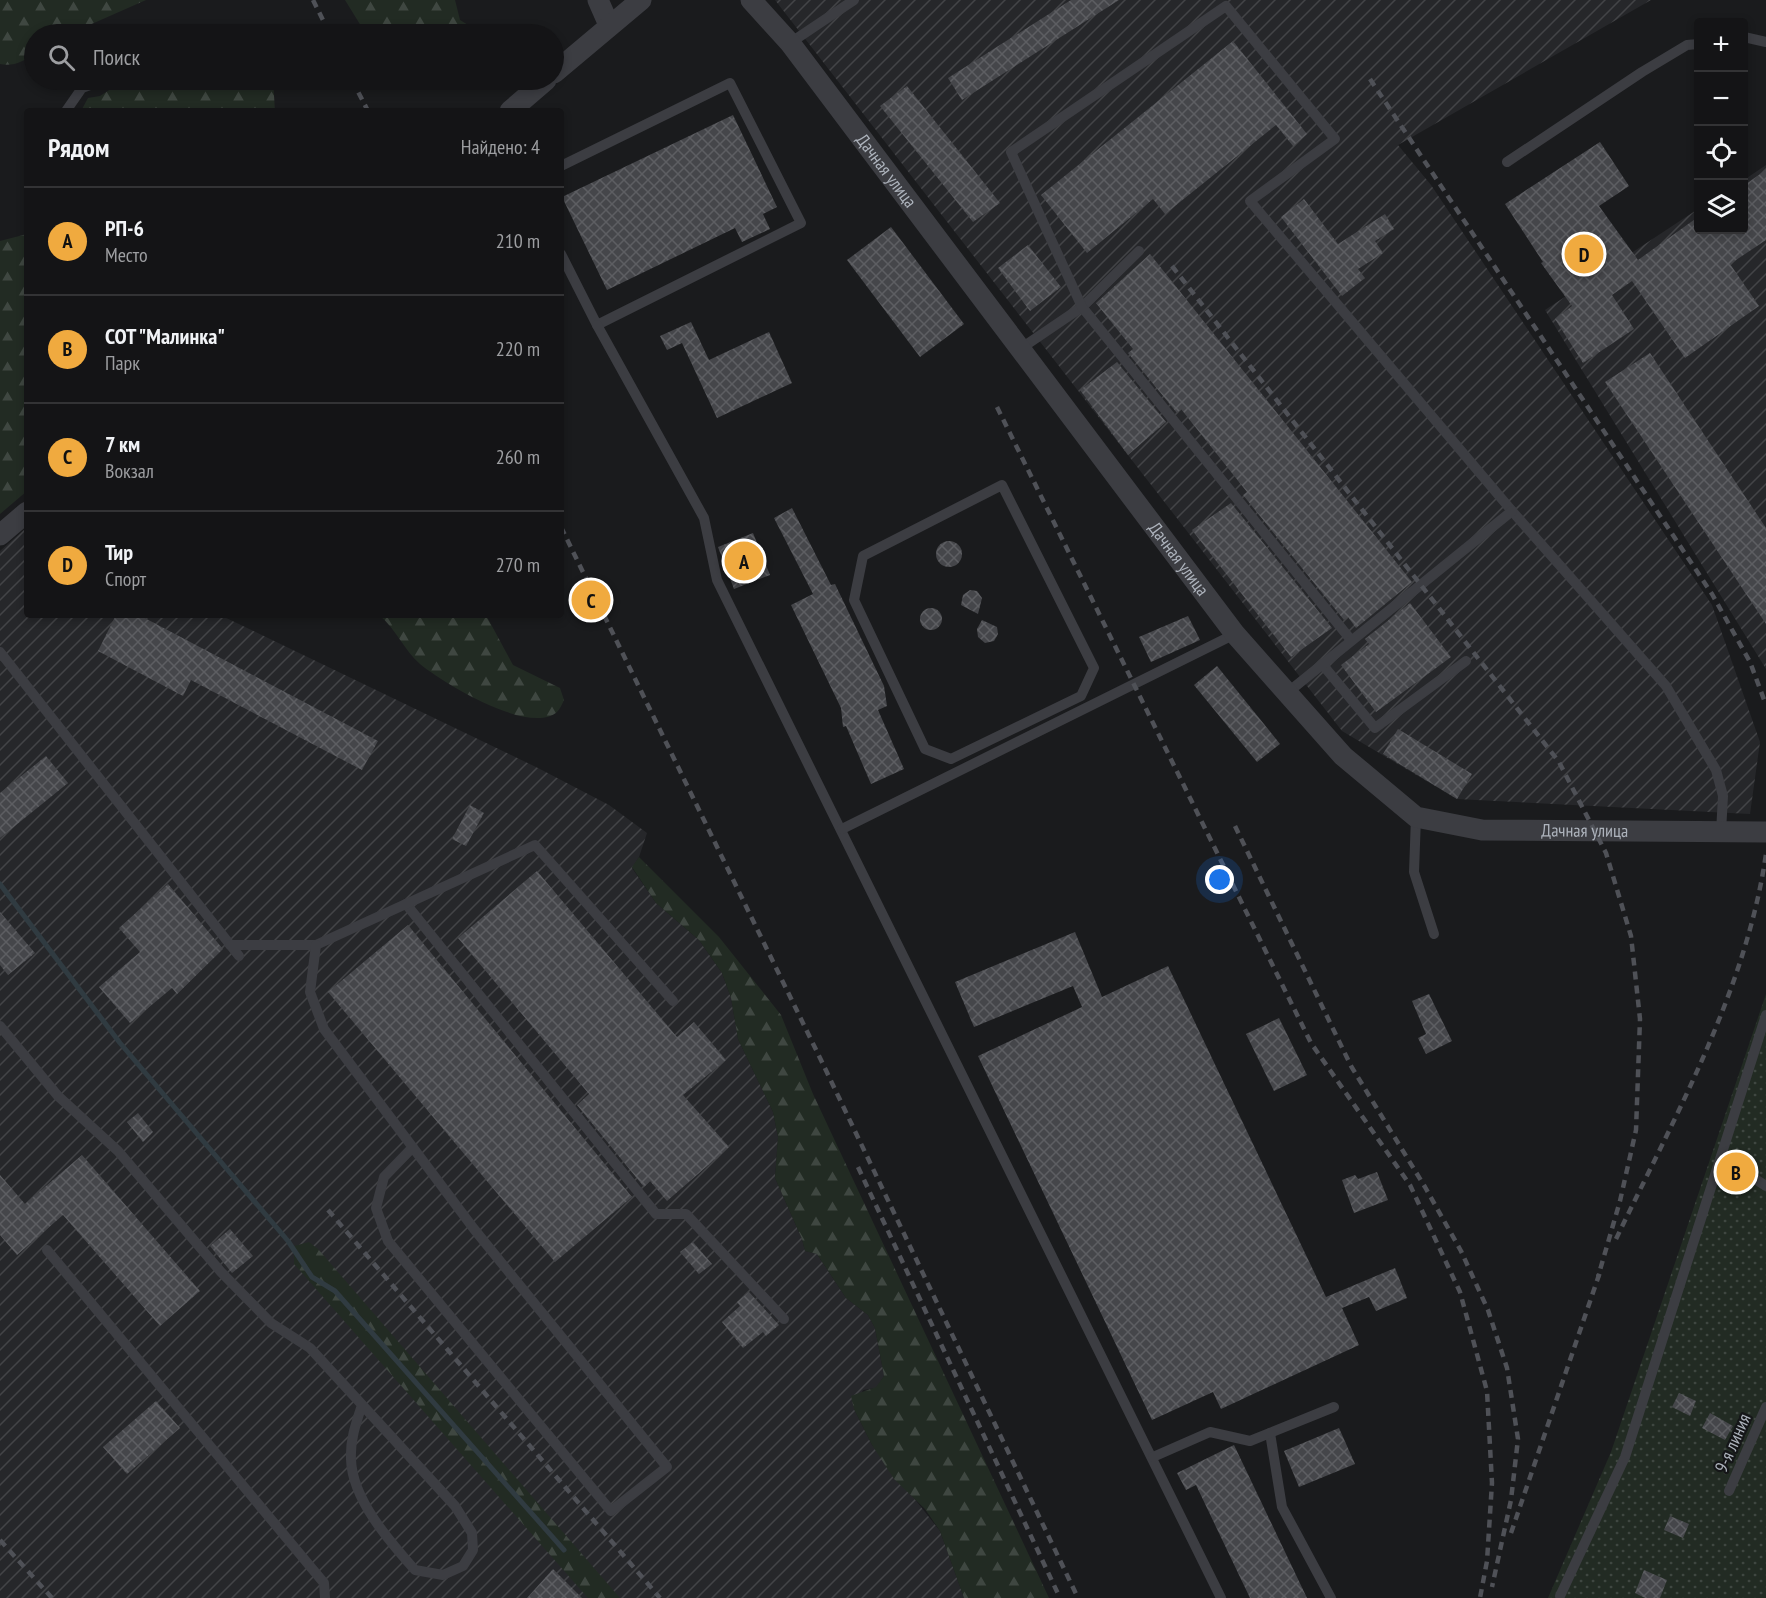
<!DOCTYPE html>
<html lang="ru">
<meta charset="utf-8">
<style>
body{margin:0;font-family:"PT Sans Narrow",sans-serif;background:#212123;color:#f1f3f6}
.controls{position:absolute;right:18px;top:18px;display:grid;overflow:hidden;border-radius:6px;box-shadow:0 3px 9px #0003}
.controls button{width:54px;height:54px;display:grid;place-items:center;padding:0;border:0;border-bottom:2px solid #333335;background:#141416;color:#f1f3f6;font:30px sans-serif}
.you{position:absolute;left:1220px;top:880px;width:21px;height:21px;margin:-15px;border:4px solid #fff;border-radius:50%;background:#1a73e8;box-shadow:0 0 0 9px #1a73e833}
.badge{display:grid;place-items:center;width:39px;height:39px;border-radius:50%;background:#f0aa3f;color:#111;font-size:20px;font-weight:700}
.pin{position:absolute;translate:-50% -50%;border:3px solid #fff;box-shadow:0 2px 6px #0006}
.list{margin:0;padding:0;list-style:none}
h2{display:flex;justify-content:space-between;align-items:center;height:78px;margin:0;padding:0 24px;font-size:26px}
h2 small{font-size:20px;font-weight:400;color:#9d9ea1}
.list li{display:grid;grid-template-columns:39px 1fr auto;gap:18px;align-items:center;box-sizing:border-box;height:108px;padding:0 24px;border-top:2px solid #333335}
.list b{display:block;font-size:22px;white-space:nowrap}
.list p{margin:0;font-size:20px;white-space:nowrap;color:#9d9ea1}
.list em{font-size:20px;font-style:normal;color:#9d9ea1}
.icon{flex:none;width:33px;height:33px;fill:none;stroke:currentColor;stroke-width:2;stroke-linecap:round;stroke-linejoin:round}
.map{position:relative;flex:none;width:1766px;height:1598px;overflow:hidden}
.search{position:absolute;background:#141416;box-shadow:0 3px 9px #0003;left:24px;top:24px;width:540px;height:66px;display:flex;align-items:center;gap:15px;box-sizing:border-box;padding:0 21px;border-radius:33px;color:#9d9ea1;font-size:22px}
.panel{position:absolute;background:#141416;box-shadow:0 3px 9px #0003;left:24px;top:108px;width:540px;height:510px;border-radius:6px}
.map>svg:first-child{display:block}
.industrial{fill:url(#industrial-furrows)}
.forest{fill:url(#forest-firs)}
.garden{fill:url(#garden-dots)}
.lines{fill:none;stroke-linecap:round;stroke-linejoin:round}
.stream{stroke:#303b41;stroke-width:5}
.building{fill:url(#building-cross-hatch)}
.lane{stroke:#3c3d42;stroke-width:10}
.street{stroke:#3c3d42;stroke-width:21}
.rail{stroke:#4f5157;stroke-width:4.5;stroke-dasharray:8 6;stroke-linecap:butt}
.labels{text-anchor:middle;stroke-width:4.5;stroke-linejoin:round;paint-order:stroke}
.street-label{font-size:18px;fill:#adb3bc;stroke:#151618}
</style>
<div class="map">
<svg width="1766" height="1598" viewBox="0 0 1766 1598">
<defs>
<pattern id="industrial-furrows" width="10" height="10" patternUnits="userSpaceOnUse" patternTransform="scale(1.5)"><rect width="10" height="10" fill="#26272a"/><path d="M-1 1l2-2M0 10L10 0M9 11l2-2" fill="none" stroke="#434447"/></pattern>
<pattern id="forest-firs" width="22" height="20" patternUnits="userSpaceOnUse" patternTransform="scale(1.5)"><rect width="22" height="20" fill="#222b23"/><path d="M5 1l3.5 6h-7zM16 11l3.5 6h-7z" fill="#3f4741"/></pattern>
<pattern id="garden-dots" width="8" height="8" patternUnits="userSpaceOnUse" patternTransform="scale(1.5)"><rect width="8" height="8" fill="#222b23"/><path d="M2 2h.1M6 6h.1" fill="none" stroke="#3f4741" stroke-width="1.8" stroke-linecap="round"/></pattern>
<pattern id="building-cross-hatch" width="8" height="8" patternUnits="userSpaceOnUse" patternTransform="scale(1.5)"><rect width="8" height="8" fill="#45464a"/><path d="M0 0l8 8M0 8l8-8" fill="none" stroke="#5d5e62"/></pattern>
</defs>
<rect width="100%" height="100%" fill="#1a1b1d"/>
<g class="industrial">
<polygon points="775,0 1651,0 1398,145 1431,185 1712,605 1760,742 1750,814 1457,799 1342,731"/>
<polygon points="1766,165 1766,669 1545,310 1698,209 1698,230 1744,230 1744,180"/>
<polygon points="27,527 27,615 220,615 538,768 609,805 647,833 639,857 632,868 656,903 699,940 722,973 731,998 738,1039 773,1112 778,1137 775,1178 802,1239 805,1251 817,1254 846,1298 868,1315 875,1328 884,1376 876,1388 863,1390 854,1409 872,1445 940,1531 964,1598 0,1598 0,551"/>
</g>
<g class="forest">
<path d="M0 0H146L69 34H34V54C24 61 13 67 0 64Z"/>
<polygon points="345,0 455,0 460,20 481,33 512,34 366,34"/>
<polygon points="145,80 220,80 231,88 243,80 273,80 275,111 81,111 88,98 100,96 117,85"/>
<polygon points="27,234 27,491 0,514 0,241"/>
<path d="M379 615H486L513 665 560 688 564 700C562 704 560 709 557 712 530 736 443 683 420 664 404 650 396 629 379 615Z"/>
<polygon points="639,857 719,937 781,1015 813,1094 1049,1598 964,1598 940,1531 925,1509 894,1479 872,1445 854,1409 851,1396 876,1387 884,1376 875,1328 868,1315 846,1298 817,1254 805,1251 802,1239 775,1178 778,1137 773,1112 738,1039 731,998 722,973 699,940 656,903 632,867"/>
<polygon points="309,1242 318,1249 620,1598 588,1598 294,1264 294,1246"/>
</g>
<polygon class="garden" points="1766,994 1766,1598 1548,1598 1611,1452"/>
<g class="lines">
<polyline class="stream" points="0,884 120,1043 288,1241 312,1277 335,1291 564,1550"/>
</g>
<g class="building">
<polygon points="1071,0 1119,0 962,100 948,78"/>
<polygon points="1233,41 1307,134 1293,146 1276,125 1165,214 1153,199 1087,253 1041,195"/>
<polygon points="907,86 1000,203 973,222 880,106"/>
<polygon points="733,115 777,207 763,214 770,229 742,242 735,228 607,290 562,197"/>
<polygon points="1600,142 1629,186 1599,206 1638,260 1698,217 1698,230 1743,230 1743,186 1766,170 1766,240 1730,264 1759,306 1685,358 1632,281 1612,295 1634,329 1583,363 1555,319 1572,306 1541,263 1543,262 1505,204"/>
<polygon points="1304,199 1338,244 1385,214 1394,229 1375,241 1383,253 1358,269 1365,278 1342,296 1281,217"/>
<polygon points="891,227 964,324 920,357 847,260"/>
<polygon points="1028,245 1061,287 1030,311 998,268"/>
<polygon points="1150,254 1412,582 1356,628 1348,617 1344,620 1243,495 1247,492 1181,409 1177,413 1128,353 1133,349 1096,303"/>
<polygon points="691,322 709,360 769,332 792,383 717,418 682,343 667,350 660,336"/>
<polygon points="1650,353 1766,528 1766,624 1605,382"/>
<polygon points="1117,362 1166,422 1128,455 1080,390"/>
<polygon points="1231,503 1332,628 1291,657 1192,530"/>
<polygon points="792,508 831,585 835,584 884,686 887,706 878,710 904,769 871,784 846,726 843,727 841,708 791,605 813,594 774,518"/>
<polygon points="753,533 770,575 734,589 718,547"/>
<circle cx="949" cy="554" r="13"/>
<polygon points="970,590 977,591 982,598 978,614 961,605 963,595"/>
<polygon points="1410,603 1451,657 1376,712 1341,665 1369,644 1365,639"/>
<circle cx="931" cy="619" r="11"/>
<polygon points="116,615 139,615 378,741 362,770 191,680 183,696 98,651"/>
<polygon points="1188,616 1200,640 1151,662 1139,637"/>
<polygon points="982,620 997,627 998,634 994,641 985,643 978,637 977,629"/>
<polygon points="1217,666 1280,744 1257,762 1194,685"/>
<polygon points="1398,729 1472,774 1457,799 1383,754"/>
<polygon points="46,756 68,783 0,838 0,793"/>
<polygon points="470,805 484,813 466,846 452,839"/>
<polygon points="537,871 677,1037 694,1022 726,1060 683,1095 729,1147 667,1201 650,1181 644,1187 577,1105 589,1094 458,938"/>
<polygon points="168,884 223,949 177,994 172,988 130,1023 99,987 140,952 119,928"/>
<polygon points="0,912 35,953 8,975 0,965"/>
<polygon points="408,925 632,1197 555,1262 328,992"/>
<polygon points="1075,932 1102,997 1168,966 1326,1297 1395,1268 1407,1298 1376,1311 1369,1297 1342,1308 1359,1345 1221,1409 1213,1392 1152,1420 978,1056 1082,1007 1073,986 974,1027 955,982"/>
<polygon points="1429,994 1452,1041 1426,1054 1418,1038 1426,1034 1412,1001"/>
<polygon points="1279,1018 1307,1075 1274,1091 1246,1034"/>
<polygon points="138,1113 153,1132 143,1142 127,1122"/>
<polygon points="82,1155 200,1291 160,1326 63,1215 17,1255 0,1235 0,1175 25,1204"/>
<polygon points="1377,1172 1388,1200 1354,1213 1342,1180 1355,1175 1358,1179"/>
<polygon points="230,1229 253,1256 232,1273 210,1246"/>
<polygon points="693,1242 712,1264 699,1274 680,1252"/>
<polygon points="749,1292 779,1325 766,1336 763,1332 743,1348 722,1322 740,1306 737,1302"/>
<polygon points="1679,1393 1696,1401 1690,1416 1672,1407"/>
<polygon points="156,1401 180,1428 127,1474 103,1447"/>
<polygon points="1710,1413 1733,1426 1725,1440 1702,1428"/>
<polygon points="1339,1428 1355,1464 1299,1487 1284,1451"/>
<polygon points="1234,1445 1307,1598 1250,1598 1196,1485 1186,1490 1177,1473"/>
<polygon points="1670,1516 1689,1524 1683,1538 1664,1530"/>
<polygon points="553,1569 582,1598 527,1598"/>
<polygon points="1644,1570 1667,1580 1660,1598 1645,1598 1635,1593"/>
</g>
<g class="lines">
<g class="lane">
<polyline points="211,34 226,29"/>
<polyline points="1744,37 1766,42"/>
<polyline points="790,43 854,0"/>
<polyline points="66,111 82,88 103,80"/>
<polyline points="1507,162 1642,72 1687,45 1698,44"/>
<polyline points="561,166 730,83 801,223 597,325 561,254"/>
<polyline points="597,325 704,518 717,580 1221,1598"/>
<polyline points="1020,349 1082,307 1139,251"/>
<polygon points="1002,485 1094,668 1081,696 951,759 925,749 854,600 863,556"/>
<polyline points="1351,640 1082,307 1011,152 1226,6 1335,139 1250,201 1512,511 1666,686 1716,770 1723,796 1721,832"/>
<polyline points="0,652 239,956"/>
<polyline points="1322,664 1375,728 1466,661"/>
<polyline points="1287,693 1512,511"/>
<polyline points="1416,817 1414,872 1434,934"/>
<polyline points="842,829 1235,634"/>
<polyline points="406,904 656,1214 686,1214 784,1319"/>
<polyline points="230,945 316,945 535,845 673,1001"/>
<polyline points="316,945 310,992 324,1029 474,1229 667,1467 611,1511 388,1241 376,1208 384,1177 413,1147"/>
<path d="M0 1026 58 1096 118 1151 221 1272 271 1323 310 1348 455 1506 472 1533 473 1550 463 1566 443 1575 415 1570C390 1542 352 1499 351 1459 350 1440 356 1423 362 1405"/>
<polyline points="1721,1157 1766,1186"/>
<polyline points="47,1250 324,1583 325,1598"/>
<polyline points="1270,1433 1282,1507 1331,1598"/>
<polyline points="1153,1457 1210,1432 1250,1441 1334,1407"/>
<polyline points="1729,1491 1766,1407"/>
<polyline points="1560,1596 1625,1457 1766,1015"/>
</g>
<g class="street">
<polyline points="598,0 609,25"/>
<path id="s1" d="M751 0 790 43 1235 634 1343 756 1416 817 1482 830 1766 832"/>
<polyline points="554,73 641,0"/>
<polyline points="510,111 546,80"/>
<polyline points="0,535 27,512"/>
</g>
<g class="rail">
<polyline points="313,0 330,34"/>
<polyline points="1370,79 1712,594 1750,662 1766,705"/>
<polyline points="352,80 368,111"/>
<polyline points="1172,266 1559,762 1606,853 1631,936 1640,1019 1636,1130 1620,1201 1598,1277"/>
<polyline points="997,407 1311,1043 1410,1185 1460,1292 1487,1391 1492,1483 1487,1561 1480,1598"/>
<polyline points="561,527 821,1060 1078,1598"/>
<polyline points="1235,826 1351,1066 1425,1187 1461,1251 1488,1310 1507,1368 1518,1439 1511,1500 1492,1587"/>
<polyline points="858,1167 1060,1598"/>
<polyline points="328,1210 660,1598"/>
<path d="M1616 1239C1675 1116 1746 991 1766 854"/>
<polyline points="1511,1533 1600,1272"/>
<polyline points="0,1540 52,1598"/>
</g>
</g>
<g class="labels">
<g class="street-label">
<text dy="6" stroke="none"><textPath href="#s1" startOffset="218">Дачная улица</textPath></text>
<text dy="6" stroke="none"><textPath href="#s1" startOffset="704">Дачная улица</textPath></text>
<text dy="6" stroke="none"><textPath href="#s1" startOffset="1226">Дачная улица</textPath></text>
<text transform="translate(1733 1443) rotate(-66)" y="6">9-я линия</text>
</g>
</g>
</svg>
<div class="controls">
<button>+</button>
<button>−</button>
<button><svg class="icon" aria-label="locate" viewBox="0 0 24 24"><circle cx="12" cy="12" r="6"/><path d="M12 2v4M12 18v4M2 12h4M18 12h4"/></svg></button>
<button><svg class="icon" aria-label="layers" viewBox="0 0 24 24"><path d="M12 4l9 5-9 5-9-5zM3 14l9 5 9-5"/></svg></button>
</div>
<div class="you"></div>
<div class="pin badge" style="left:744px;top:561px">A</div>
<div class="pin badge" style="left:1736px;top:1172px">B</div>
<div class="pin badge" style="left:591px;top:600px">C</div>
<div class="pin badge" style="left:1584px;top:254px">D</div>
<div class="search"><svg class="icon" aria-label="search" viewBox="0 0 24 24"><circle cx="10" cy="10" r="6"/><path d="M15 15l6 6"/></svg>Поиск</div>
<section class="panel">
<h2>Рядом<small>Найдено: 4</small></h2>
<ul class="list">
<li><span class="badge">A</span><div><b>РП-6</b><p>Место</p></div><em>210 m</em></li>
<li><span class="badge">B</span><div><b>СОТ &quot;Малинка&quot;</b><p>Парк</p></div><em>220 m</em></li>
<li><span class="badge">C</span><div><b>7 км</b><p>Вокзал</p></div><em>260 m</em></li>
<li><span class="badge">D</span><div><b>Тир</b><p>Спорт</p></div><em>270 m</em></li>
</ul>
</section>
</div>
